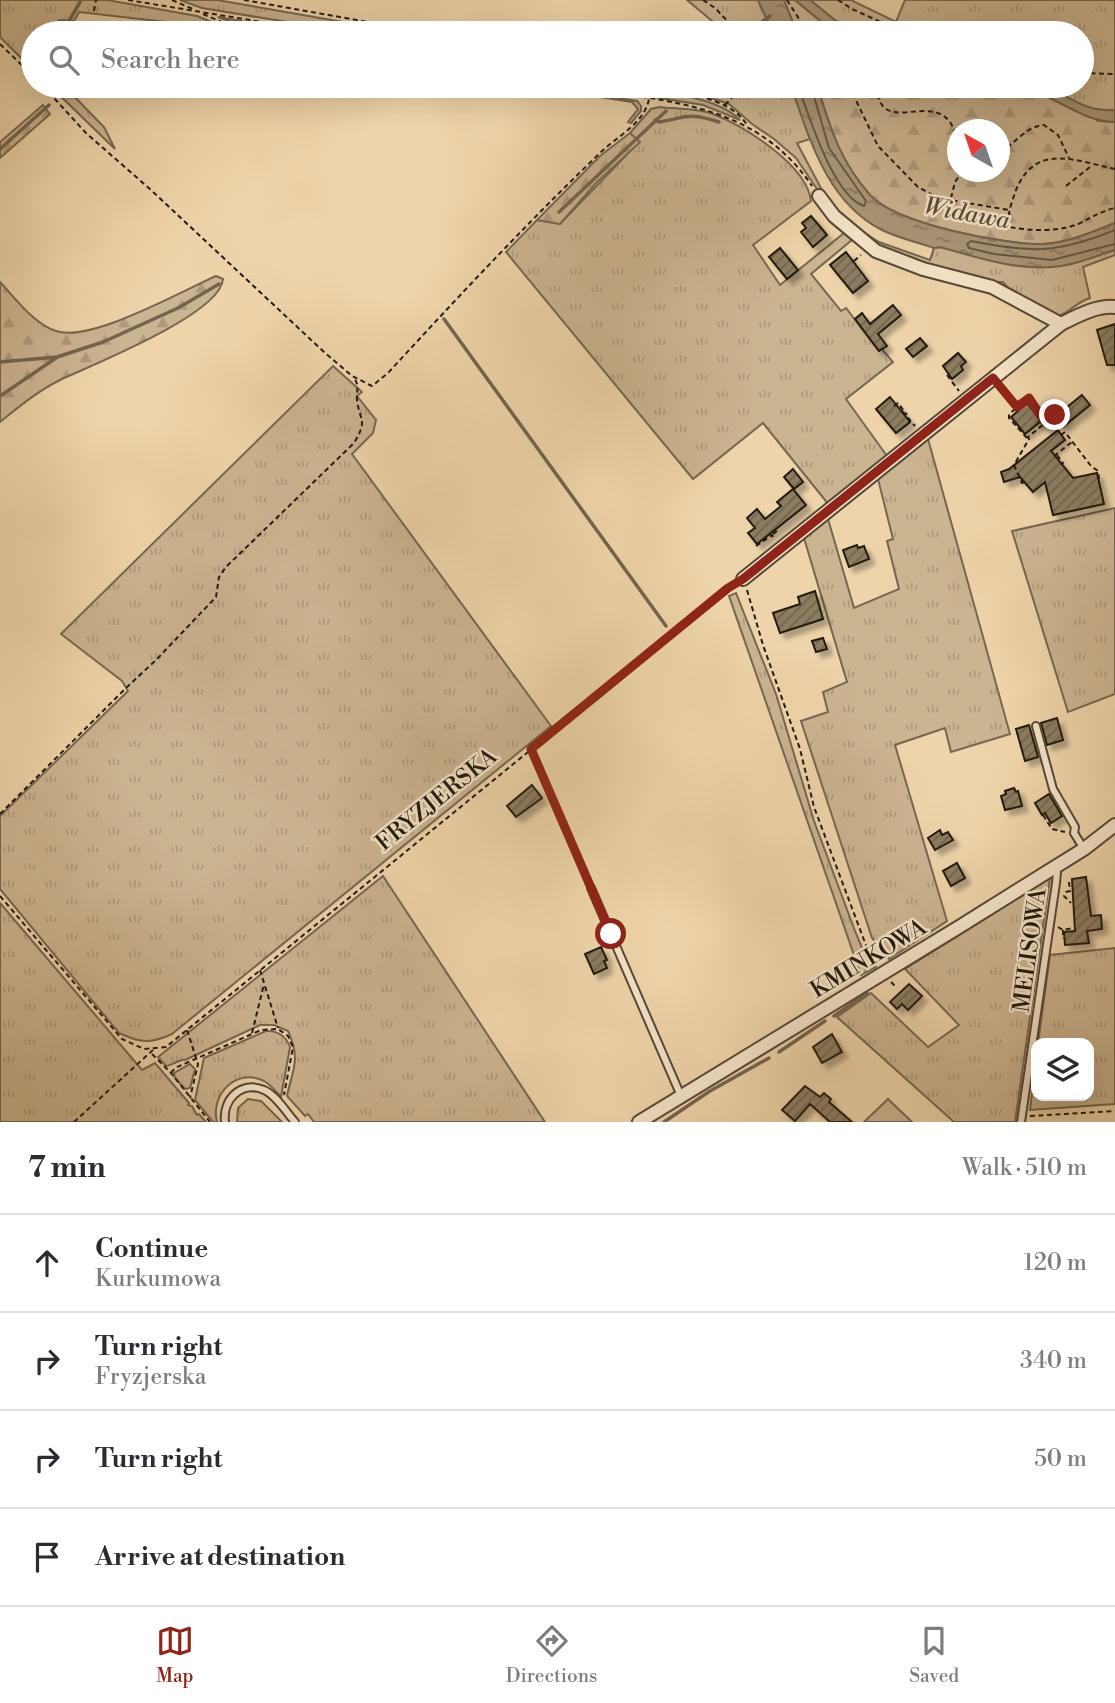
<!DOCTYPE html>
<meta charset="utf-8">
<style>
body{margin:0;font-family:"Libre Bodoni",serif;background:#f2f2f3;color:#2b2b33}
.controls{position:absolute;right:21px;bottom:21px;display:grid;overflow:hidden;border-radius:14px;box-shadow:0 7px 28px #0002}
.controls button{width:63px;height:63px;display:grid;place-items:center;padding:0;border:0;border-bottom:2px solid #e1e1e2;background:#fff;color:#2b2b33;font:35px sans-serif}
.compass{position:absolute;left:947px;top:119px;width:63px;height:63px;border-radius:50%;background:#fff;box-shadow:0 7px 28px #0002;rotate:320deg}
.stop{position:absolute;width:21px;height:21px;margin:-16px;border:5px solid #8f2418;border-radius:50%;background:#fff}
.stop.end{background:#8f2418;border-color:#fff;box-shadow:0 2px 7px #0008}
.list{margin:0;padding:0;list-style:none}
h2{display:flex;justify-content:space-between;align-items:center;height:91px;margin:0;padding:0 28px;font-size:30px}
h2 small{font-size:23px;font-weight:400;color:#7c7c81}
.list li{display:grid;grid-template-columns:46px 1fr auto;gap:21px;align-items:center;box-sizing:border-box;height:98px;padding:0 28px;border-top:2px solid #e1e1e2}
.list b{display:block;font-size:26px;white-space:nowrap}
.list p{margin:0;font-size:23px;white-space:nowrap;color:#7c7c81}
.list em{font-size:23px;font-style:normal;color:#7c7c81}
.icon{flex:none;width:38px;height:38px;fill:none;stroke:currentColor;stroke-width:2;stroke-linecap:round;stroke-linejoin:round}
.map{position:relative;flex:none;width:1115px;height:1122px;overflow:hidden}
.search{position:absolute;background:#fff;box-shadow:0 7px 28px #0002;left:21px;right:21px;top:21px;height:77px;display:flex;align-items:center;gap:18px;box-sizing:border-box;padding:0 24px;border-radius:38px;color:#7c7c81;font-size:26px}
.sheet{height:483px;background:#fff}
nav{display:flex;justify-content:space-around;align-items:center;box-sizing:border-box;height:98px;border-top:2px solid #e1e1e2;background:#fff;font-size:19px;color:#7c7c81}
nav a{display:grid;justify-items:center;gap:4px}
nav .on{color:#8f2418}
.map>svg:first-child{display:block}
.grass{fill:url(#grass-tufts);stroke:#766750;stroke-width:2}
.forest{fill:url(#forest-firs);stroke:#766750;stroke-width:2;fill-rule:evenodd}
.water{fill:url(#water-ripples);stroke:#73644d;stroke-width:2}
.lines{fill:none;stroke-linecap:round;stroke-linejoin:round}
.shore{stroke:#665843;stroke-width:2}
.stream{stroke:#73644d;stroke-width:3.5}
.building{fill:url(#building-hatch);stroke:#221a10;stroke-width:2;filter:url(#shadow)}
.lane-casing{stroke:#554836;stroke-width:10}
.street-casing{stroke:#554836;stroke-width:16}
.path{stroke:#221a10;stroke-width:2;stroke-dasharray:5 3.5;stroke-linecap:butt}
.lane{stroke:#f4e3c8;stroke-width:6}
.street{stroke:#f4e3c8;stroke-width:12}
.route{stroke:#8f2418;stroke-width:9}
.labels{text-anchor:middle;stroke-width:5;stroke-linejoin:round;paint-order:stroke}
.street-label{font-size:23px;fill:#221a10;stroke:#f4e3c8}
.water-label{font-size:24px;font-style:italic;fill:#584b39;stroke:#f4e3c8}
</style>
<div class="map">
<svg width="1115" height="1122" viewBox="0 0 1115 1122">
<defs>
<pattern id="grass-tufts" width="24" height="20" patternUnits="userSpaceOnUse" patternTransform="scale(1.75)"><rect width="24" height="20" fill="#cbb490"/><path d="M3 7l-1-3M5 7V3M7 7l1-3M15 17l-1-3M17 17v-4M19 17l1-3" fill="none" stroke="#ae9a7b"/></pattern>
<pattern id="forest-firs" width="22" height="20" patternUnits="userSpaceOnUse" patternTransform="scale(1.75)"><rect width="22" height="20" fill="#cbb490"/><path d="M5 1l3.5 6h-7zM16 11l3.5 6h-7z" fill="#ae9a7b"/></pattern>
<pattern id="water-ripples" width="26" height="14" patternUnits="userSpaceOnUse" patternTransform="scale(1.75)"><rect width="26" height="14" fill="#a99576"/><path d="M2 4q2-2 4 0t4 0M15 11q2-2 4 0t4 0" fill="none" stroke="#89795f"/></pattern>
<pattern id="building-hatch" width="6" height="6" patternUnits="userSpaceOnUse" patternTransform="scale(1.75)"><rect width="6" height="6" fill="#8c7b60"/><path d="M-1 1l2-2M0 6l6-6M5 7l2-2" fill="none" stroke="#72644e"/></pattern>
<filter id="shadow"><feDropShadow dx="5.5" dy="5.5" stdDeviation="2" flood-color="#0004"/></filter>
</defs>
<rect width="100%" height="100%" fill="#eed4aa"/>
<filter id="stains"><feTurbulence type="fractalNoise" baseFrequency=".00286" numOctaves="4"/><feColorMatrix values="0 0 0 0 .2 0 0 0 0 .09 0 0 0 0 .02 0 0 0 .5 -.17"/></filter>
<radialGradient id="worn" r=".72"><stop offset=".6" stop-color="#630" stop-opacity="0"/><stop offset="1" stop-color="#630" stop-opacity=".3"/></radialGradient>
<g class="grass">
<polygon points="0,0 107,0 197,16 238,33 207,33 175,23 79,12 74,21 59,20 53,33 33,33 33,70 0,37"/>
<polygon points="180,0 217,0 406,33 354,33 202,8"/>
<polygon points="687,0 758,0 773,33 705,33 718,26"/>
<path d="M810 0H851L896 22 905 0H1115V110C1088 113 1067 99 1045 86H1082V33H868L836 21Z"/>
<polygon points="218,17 307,33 260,33"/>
<polygon points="50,86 64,86 104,127 115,149"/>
<polygon points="530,86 543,86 637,101 641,106 641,111 631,123 628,122 638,109 632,102"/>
<path d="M587 86C625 86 714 92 740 120L703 105Z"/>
<polygon points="701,86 791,86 810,139 797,143 823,192 823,198 796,158 774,139 752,124 729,104 702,95 703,88 701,88 700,94 694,92"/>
<path d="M659 107C676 109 697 108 713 114 744 126 807 165 811 201L753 245 780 285 844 233 853 239 811 274 841 311 846 308 879 351 882 349 893 362 846 399 887 456 829 505 763 423 693 479 506 252 537 220 560 224 639 142 630 133 651 109Z"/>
<path d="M855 227 879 242 930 260 934 248 940 247 993 261 1075 263 1115 250V255L1083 267 1090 298C1077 302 1071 311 1059 316L1010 290 1003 282C978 283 904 260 880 248 871 244 863 234 855 227Z"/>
<path d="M333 366 362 392 357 396 376 420 373 433 352 454 551 726 172 1034C151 1044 140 1043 119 1033L0 889V816L128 691 122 681 61 634Z"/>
<polygon points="928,439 1010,734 951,752 945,728 895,745 947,921 889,959 872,938 801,721 828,712 823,692 847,682 804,538 828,519 854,608 899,589 887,541 893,539 878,479"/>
<polygon points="1115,508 1115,694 1068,712 1012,531"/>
<polygon points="736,593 776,694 814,821 855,931 865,955 876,967 861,975 729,596"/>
<path d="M383 876 545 1122H314L308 1114 305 1116 287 1096C293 1068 301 1060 288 1031L274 1025H260L185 1060C182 1058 173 1065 166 1066L158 1057Z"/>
<polygon points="1050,878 1015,1122 954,1122 837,1017 871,993 928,1047 959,1025 905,969"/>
<polygon points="0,903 142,1070 155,1063 189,1103 188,1105 192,1106 197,1115 199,1114 206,1122 0,1122"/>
<polygon points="1115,948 1115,1104 1030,1110 1036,1060 1036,1096 1089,1096 1089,1043 1038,1043 1050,955"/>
<path d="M266 1031C277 1030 286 1036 290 1047L281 1097C276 1091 271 1085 264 1081 236 1067 210 1095 217 1122H213L195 1100 204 1058Z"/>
<polygon points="190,1064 195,1069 190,1088 185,1089 175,1078 174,1073"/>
<polygon points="248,1099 261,1101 282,1122 237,1122 238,1108"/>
<polygon points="888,1099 912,1122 864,1122"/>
</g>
<g class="forest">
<polygon points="784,0 795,0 835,33 797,33"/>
<polygon points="59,20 74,21 68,33 53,33"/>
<path d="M817 86H936L966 94 1008 86H1020L1039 92 1076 111 1090 115 1098 121 1115 122V223C1092 232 1068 243 1043 244 1005 245 896 224 870 195 839 160 831 129 817 86ZM958 130H1000V172H958Z"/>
<polygon points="43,105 50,114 0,158 0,142"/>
<polygon points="630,133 640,142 596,183 560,224 537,220 600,156"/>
<path d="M216 276 223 279C221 314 92 365 62 379 39 390 20 406 0 422V282C15 298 34 324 56 331 90 343 182 291 216 276Z"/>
</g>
<g class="water">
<polygon points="758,0 784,0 797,33 773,33"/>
<polygon points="795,0 810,0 836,21 868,33 835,33"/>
<path d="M791 86H817C831 129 839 160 870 195 896 224 1005 245 1043 244 1068 243 1092 232 1115 223V250C1094 256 1074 266 1052 267 1014 270 976 257 940 247L934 248C917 242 898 238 882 230 827 202 810 140 791 86Z"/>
<polygon points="936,86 1008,86 966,94"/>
<path d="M1009 86C1021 86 1038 83 1048 87 1071 98 1088 113 1115 110V122C1077 122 1048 87 1009 86Z"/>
</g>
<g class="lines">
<g class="shore">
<path d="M798 86C809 115 833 196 864 206L866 201 829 148 811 86"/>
<path d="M1115 230C1057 254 1031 253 971 241L967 244 969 248 994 254 1052 260 1115 244"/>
</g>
<g class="stream">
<polyline points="755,27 770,16"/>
<polyline points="62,33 80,2"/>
<polyline points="56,86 63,94"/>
<path d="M655 120 659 122C689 117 687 112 719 122"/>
<polyline points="0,149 49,105"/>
<polyline points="559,212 666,111"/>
<polyline points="444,319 666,626"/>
<polyline points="0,362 57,357 103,342 178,308 219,284"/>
<polyline points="0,396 56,358"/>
<polyline points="834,1016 867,993"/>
<polyline points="779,1052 825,1021"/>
<polyline points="664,1122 710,1091 769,1058"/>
</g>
</g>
<g class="building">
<polygon points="811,216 827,235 813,247 801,232 806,228 802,223"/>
<polygon points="780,248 798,270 787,279 769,257"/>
<polygon points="846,252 868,281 853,293 830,265"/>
<polygon points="893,305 901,315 878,334 887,346 879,351 855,319 862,313 870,324"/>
<polygon points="1115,324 1115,365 1107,365 1097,330"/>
<polygon points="920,338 927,346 913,357 906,349"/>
<polygon points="958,353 966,362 961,366 963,370 952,379 943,366"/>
<polygon points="1082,395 1090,405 1063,427 1055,417"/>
<polygon points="890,397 910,422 896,433 876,409"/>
<polygon points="1027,403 1041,421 1025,434 1011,417"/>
<polygon points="1058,430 1065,440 1051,451 1073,478 1097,473 1104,504 1053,515 1045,482 1033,492 1020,477 1004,482 1001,472 1009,469"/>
<polygon points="793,469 803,482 794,489 784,477"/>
<polygon points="793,489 806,505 757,544 748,533 755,528 747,518 757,509 765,519 781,506 777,502"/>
<polygon points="857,545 858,548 864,546 869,559 849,567 843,550"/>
<polygon points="815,591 823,619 780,633 773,613 800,604 798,597"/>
<polygon points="823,638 827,649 816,652 812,641"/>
<polygon points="1057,718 1063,740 1047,745 1041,723"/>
<polygon points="1029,725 1038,757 1025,761 1016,729"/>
<polygon points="532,785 542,798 516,817 507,806"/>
<polygon points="1014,788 1016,792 1018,791 1022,806 1005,810 1001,796 1006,794 1005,791"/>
<polygon points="1049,794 1062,816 1051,823 1045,813 1042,815 1035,803"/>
<polygon points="940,830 942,835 948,832 953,840 935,850 928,838"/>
<polygon points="957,863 965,878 951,886 943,871"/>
<polygon points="1086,877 1091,916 1101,915 1102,929 1087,931 1089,943 1065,945 1064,932 1075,931 1072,879"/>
<polygon points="601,947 607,960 604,961 607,968 594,974 585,954"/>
<polygon points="909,984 922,996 908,1010 902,1004 897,1009 890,1002"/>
<polygon points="832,1034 842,1052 822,1063 813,1047"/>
<polygon points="805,1086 820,1097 824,1093 831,1099 829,1102 852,1122 830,1122 810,1104 795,1121 782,1110"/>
</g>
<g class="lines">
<g class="lane-casing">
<g id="lane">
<polyline points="1036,726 1053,789 1075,827 1074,833 1084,849"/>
<polyline points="591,888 681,1096"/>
<path d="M225 1122C222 1100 241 1080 264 1090 276 1095 286 1112 295 1122"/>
<polyline points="1021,1122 1056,883 1057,872 1055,867"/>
</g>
</g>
<g class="street-casing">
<g id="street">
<polyline points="819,196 834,216 876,251 923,269 992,287 1061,324"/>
<path d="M743 579 1061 324C1077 316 1097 305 1115 307"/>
<polyline points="639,1122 959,927 1084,849 1115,825"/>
</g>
</g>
<g class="path">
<polyline points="128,0 329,33"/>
<polyline points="172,0 195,10"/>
<polyline points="244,0 430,33"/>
<polyline points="703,0 715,8 739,33"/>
<polyline points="787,0 808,33"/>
<polyline points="838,0 852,9 905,33"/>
<polyline points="94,11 96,0"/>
<polyline points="203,14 247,33"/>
<polyline points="0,44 33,76"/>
<polyline points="1082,73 1115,74"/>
<path d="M43 86 86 133 151 190 324 352 352 376 372 386 388 373C457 298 526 224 600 153 617 136 644 124 649 99"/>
<path d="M566 86C660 101 754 100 812 186"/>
<path d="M640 86C672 91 729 95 747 125"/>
<polyline points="849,86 878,146 918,187 938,198 1009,210"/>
<path d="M877 86C879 137 928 93 950 122 954 128 955 136 958 142"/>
<polyline points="693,94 700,87"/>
<polyline points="700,96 702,87"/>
<polyline points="725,105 743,86"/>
<path d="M1000 152C1015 144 1026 126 1044 125L1058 135 1069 158"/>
<path d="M1115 169C1076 161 1036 142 1016 190 1012 202 1006 215 1010 227 1031 231 1058 232 1078 224 1091 218 1101 211 1115 208"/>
<polyline points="1066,186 1090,167"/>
<polyline points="951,198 955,182 962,172"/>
<polyline points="854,261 861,255"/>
<polyline points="947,375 959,391"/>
<polyline points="1000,387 1017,406"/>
<polyline points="894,406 898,403 907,415"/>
<polyline points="902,411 915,426"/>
<polyline points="1061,435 1065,432 1091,466 1098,471 1099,479"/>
<polyline points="1027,438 1009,418 1009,414 1029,398 1045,422"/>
<polyline points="1057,455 1063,463 1061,465"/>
<polyline points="1054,456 1072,442"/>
<polyline points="1024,482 1022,483 1014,465 1029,439 1028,437 1055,415 1053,413"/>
<polyline points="773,534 778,530"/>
<polyline points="756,546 772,535 773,537"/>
<polyline points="747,590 763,645 800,749 814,807 867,948 879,963"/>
<polyline points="531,750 587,880"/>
<path d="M0 814 126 688 156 660 216 597 219 577 226 567 354 443C368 420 360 422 357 400 356 391 360 386 354 378"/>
<polyline points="1043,815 1052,829 1065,832"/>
<polyline points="1069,882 1070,891 1066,892 1064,896 1071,903"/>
<polyline points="0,896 122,1039 144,1049 166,1047 733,585"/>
<polyline points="1058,927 1063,930 1073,928"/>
<polyline points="1063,930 1063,939"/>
<polyline points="260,970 278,1028"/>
<polyline points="891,982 897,988"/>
<polyline points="187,1030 198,1064 190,1098"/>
<polyline points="252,1033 264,984"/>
<polyline points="152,1054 171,1073 210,1122"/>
<polyline points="171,1073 175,1068 261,1030 278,1029 288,1036 293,1047 284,1095"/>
<polyline points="1030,1116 1115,1111"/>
<polyline points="74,1122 154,1049"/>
</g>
<use href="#lane" class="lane"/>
<use href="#street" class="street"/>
</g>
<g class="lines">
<polyline class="route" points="611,934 531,749 728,588 743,579 993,378 1017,407 1029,398 1045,422 1055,415"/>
</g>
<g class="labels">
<g class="street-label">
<text transform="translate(436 799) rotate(-39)" y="8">FRYZJERSKA</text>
<text transform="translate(1029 950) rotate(-82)" y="8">MELISOWA</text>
<text transform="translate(868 958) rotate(-31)" y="8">KMINKOWA</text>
</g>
<g class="water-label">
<text transform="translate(967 213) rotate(10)" y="8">Widawa</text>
</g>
</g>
<rect width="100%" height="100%" filter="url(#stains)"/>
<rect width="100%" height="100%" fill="url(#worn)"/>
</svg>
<div class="controls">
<button><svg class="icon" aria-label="layers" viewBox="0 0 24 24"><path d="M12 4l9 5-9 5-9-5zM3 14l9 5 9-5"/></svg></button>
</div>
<svg class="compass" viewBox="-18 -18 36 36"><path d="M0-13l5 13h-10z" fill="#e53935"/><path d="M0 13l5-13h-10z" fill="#7c7c81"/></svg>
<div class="stop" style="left:611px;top:934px"></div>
<div class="stop end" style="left:1055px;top:415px"></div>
<div class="search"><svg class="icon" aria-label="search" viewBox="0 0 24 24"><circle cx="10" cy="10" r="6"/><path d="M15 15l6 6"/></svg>Search here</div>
</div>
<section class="sheet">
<h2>7 min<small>Walk · 510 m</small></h2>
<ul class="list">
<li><svg class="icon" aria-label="ahead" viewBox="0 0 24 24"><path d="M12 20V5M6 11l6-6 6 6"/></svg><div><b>Continue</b><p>Kurkumowa</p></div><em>120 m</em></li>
<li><svg class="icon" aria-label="right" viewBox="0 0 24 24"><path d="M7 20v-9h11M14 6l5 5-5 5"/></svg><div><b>Turn right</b><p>Fryzjerska</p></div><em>340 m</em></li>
<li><svg class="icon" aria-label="right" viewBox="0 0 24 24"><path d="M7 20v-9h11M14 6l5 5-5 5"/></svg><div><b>Turn right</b></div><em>50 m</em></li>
<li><svg class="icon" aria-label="arrive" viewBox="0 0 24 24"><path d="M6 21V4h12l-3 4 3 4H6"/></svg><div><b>Arrive at destination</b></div></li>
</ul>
</section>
<nav>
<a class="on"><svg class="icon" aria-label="map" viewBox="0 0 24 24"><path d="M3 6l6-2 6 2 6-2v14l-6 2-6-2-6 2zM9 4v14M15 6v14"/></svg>Map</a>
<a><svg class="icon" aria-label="directions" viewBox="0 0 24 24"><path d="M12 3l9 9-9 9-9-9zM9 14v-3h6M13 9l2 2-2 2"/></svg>Directions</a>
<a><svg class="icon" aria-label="saved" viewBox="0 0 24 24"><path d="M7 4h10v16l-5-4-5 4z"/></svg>Saved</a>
</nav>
